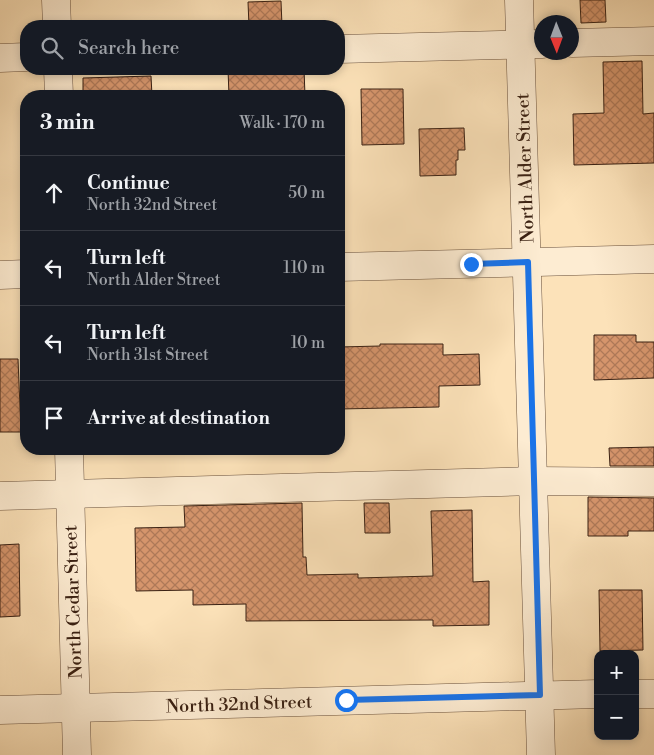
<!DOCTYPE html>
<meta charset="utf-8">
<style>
body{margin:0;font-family:"Libre Bodoni",serif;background:#242831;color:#f1f3f6}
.controls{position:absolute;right:15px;bottom:15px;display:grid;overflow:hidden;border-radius:10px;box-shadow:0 2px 8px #0003}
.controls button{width:45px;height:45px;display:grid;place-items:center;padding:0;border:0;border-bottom:1px solid #363941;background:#171b24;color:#f1f3f6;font:25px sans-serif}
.compass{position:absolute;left:534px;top:15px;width:45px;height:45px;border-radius:50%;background:#171b24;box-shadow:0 2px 8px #0003;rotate:179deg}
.stop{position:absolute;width:15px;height:15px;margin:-11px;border:4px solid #1a73e8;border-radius:50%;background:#fff}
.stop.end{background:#1a73e8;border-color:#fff;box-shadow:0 1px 5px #0008}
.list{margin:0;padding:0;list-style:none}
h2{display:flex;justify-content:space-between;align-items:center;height:65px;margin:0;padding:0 20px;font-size:21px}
h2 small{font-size:16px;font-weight:400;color:#9ea1a6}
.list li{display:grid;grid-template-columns:32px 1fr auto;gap:15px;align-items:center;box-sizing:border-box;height:75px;padding:0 20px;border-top:1px solid #363941}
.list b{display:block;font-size:19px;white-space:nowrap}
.list p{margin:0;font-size:16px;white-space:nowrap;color:#9ea1a6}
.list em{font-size:16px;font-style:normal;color:#9ea1a6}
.icon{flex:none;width:28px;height:28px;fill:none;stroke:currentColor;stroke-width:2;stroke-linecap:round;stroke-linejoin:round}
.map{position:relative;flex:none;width:654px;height:755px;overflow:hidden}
.search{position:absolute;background:#171b24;box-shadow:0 2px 8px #0003;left:20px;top:20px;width:325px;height:55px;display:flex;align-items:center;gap:12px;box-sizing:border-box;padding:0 18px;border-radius:20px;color:#9ea1a6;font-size:19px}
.panel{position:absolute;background:#171b24;box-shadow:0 2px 8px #0003;left:20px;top:90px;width:325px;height:365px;border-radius:20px}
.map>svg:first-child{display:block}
.building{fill:url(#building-cross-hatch);stroke:#3a2113}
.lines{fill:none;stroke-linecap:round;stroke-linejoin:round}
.minor-casing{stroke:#6a513c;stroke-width:29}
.minor{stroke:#fdecd2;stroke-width:28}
.route{stroke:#1a73e8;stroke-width:6}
.labels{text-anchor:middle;stroke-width:4.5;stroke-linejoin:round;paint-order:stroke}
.street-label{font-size:18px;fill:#3a2113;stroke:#fdecd2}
</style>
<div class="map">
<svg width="654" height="755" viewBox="0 0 654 755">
<defs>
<pattern id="building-cross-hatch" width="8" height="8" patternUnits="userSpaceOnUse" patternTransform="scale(1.25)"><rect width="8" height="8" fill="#d5956c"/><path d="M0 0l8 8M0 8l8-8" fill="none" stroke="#ae7958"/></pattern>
</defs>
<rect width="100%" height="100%" fill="#fce2b9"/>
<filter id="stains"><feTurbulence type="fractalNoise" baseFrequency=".004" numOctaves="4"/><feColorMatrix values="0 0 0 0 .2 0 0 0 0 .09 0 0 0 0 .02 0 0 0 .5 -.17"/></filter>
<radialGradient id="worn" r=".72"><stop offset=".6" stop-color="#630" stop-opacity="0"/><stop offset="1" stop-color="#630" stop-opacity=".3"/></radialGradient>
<g class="building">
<polygon points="580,0 605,0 606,22 581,23"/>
<polygon points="281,1 282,26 249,26 248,2"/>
<polygon points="642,61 643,114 654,113 654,163 574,165 573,114 604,113 603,62"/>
<polygon points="228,69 304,69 305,96 229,96"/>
<polygon points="151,76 152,96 83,96 83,78"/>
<polygon points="361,89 403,89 404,144 362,145"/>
<polygon points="464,128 465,150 458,150 458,160 456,160 456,175 420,176 419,129"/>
<polygon points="594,335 636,335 636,342 654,342 654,378 594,380"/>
<polygon points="380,344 443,344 443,355 479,354 480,385 439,386 439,407 339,409 339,347 380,346"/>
<polygon points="0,359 18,359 21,432 0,432"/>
<polygon points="654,447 654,466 610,466 609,448"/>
<polygon points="588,497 654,498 654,531 628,531 628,536 588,536"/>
<polygon points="302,503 303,557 306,557 307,575 358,574 358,578 433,576 431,511 472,510 473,582 489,581 489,625 433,626 433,620 246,621 246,604 193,605 193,590 136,591 135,528 185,527 184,506"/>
<polygon points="364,503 389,503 390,533 365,533"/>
<polygon points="19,544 20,616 0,617 0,545"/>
<polygon points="599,590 642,590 643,650 600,651"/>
</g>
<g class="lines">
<g class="minor-casing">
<g id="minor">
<polyline points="56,0 57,26"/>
<polyline points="519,0 541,755"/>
<polyline points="572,43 654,41"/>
<polyline points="339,49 542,44"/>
<polyline points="0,58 26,57"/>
<polyline points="58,69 59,96"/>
<polyline points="339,267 654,259"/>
<polyline points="0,275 26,274"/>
<polyline points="69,449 77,755"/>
<polyline points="0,496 534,481 654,482"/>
<polyline points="635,694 654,694"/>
<polyline points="0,710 598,694"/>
</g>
</g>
<use href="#minor" class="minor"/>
</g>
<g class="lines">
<polyline class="route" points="346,700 540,695 528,262 471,264"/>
</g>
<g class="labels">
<g class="street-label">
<text transform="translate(525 168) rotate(-92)" y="6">North Alder Street</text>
<text transform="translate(73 602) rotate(-92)" y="6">North Cedar Street</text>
<text transform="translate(239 704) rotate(-2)" y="6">North 32nd Street</text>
</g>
</g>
<rect width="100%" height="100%" filter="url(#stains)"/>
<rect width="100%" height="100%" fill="url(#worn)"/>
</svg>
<div class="controls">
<button>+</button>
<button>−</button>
</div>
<svg class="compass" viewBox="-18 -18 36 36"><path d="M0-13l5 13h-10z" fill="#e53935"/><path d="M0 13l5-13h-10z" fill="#9ea1a6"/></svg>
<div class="stop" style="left:346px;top:700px"></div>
<div class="stop end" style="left:471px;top:264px"></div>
<div class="search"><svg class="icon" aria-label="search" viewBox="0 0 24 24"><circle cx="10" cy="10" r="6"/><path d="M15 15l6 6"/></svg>Search here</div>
<section class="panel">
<h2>3 min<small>Walk · 170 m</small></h2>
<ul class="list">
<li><svg class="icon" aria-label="ahead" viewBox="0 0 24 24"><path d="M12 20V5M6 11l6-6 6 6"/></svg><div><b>Continue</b><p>North 32nd Street</p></div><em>50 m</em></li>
<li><svg class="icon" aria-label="left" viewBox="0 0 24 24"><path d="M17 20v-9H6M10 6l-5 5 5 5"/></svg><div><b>Turn left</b><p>North Alder Street</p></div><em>110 m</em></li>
<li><svg class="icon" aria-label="left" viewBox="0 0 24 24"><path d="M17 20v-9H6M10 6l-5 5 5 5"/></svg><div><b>Turn left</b><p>North 31st Street</p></div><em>10 m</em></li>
<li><svg class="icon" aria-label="arrive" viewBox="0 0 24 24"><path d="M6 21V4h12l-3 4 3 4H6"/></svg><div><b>Arrive at destination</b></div></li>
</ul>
</section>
</div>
